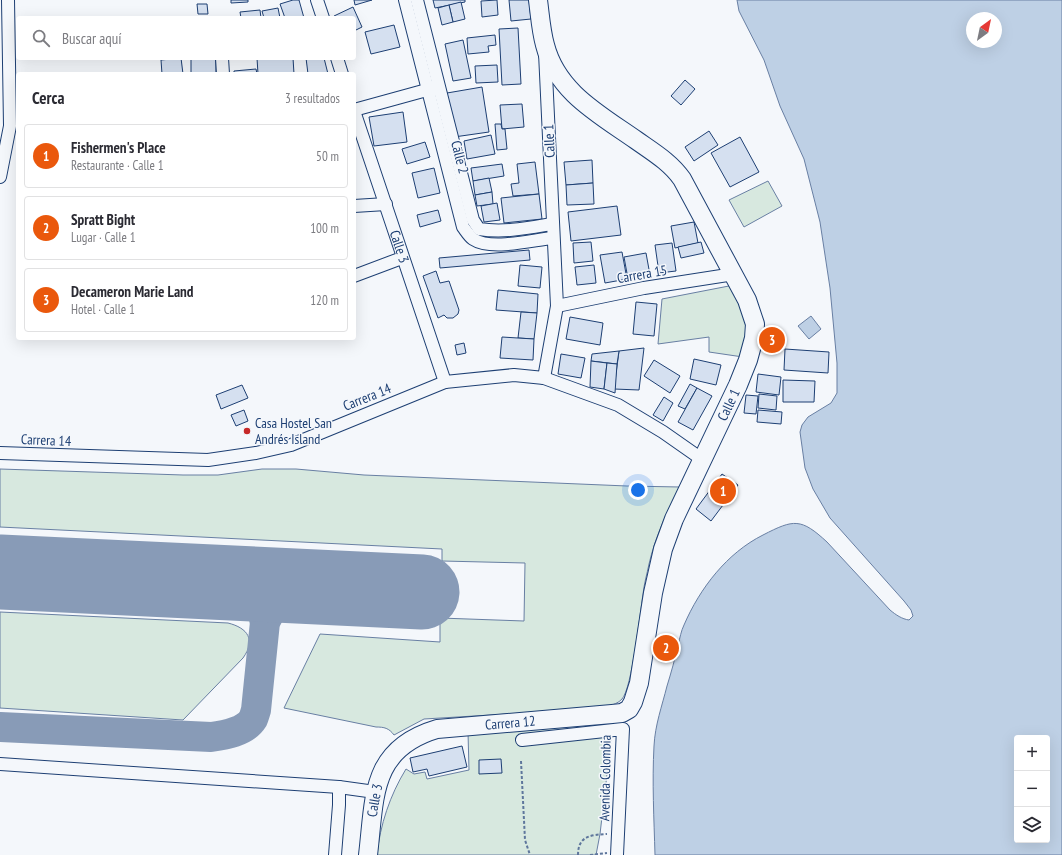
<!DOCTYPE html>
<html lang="es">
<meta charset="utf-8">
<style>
body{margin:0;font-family:"PT Sans Narrow",sans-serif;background:#f7f7f7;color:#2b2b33}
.controls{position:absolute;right:12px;bottom:12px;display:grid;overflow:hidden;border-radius:4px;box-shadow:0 4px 16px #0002}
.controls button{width:36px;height:36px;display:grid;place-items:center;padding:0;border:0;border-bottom:1px solid #e1e1e2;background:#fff;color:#2b2b33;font:20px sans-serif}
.compass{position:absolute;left:966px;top:12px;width:36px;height:36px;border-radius:50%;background:#fff;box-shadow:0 4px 16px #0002;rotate:33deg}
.you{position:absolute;left:638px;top:490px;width:14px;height:14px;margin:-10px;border:3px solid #fff;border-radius:50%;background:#1a73e8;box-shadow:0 0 0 6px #1a73e833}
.badge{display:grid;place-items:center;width:26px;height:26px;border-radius:50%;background:#ea580c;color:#fff;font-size:13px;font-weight:700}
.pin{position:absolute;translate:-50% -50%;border:2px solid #fff;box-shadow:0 1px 4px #0006}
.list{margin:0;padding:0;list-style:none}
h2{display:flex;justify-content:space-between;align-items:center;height:52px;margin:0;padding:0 16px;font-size:17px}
h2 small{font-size:13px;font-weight:400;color:#7c7c81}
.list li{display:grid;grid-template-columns:26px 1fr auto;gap:12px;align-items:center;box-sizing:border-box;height:64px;margin:0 8px 8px;padding:0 8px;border:1px solid #e1e1e2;border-radius:4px}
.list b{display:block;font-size:15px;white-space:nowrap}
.list p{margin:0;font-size:13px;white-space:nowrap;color:#7c7c81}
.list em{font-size:13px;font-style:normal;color:#7c7c81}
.icon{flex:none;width:22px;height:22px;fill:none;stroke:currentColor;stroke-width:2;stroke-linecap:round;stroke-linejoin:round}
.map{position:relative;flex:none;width:1062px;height:855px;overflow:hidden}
.search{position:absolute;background:#fff;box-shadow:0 4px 16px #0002;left:16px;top:16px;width:340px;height:44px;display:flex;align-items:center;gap:10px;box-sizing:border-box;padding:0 14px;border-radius:4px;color:#7c7c81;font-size:15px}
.panel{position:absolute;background:#fff;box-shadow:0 4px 16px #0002;left:16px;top:72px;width:340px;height:268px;border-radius:4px}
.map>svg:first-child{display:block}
.green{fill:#d7e8df;stroke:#687fa3}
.water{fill:#bed0e5;stroke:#687fa3;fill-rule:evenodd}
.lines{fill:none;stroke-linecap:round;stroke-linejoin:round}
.taxiway{stroke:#889bb7;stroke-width:30}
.runway{stroke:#889bb7;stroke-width:75}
.building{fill:#d5e0f0;stroke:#1d3f73}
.minor-casing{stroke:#1d3f73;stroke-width:14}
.highway-casing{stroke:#1d3f73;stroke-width:20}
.path{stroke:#5e769c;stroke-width:2;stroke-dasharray:3 2;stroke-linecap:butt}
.minor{stroke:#f4f7fb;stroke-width:12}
.highway{stroke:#f4f7fb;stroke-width:18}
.poi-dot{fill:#c62828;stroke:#f4f7fb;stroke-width:1.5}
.labels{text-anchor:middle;stroke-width:3;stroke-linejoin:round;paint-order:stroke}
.street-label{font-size:14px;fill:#1d3f73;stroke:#f4f7fb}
.poi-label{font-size:14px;fill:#1d3f73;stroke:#f4f7fb;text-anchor:start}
</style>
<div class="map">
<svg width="1062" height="855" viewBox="0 0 1062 855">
<rect width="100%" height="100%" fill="#f4f7fb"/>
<g class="green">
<polygon points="768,181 782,206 744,227 729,200"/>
<polygon points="734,285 748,323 743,357 709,352 709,337 658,344 662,299"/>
<path d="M0 469 183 475H218L262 469H296L364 475 627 486 680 487C667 511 655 538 649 564 647 574 644 584 643 594 640 613 632 688 622 699 615 707 600 707 591 709L424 719 394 735C389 728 384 727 376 727L284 708 320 634 440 642V618L524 621 525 563 442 561V549L0 527Z"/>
<path d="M0 612 228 623C248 628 256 640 243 658L183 720 0 708Z"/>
<path d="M613 723 600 834 596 855H377C380 825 390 795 406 769L414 774 425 772 427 779 469 770 468 732Z"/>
</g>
<g class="water">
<path d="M737 0H1062V855H655C654 819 652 782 654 746 655 725 662 706 667 686 671 673 675 659 678 645 680 638 681 631 684 625 700 588 727 553 763 535 794 519 801 518 827 542L890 610C896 615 902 619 909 620L913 616 911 610 904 601 830 518 813 489 805 468 800 432 802 425 808 417 831 403 837 393V363L830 288 820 222 804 159 780 106 764 60 739 11ZM972 18H996V42H972ZM1017 738H1047V840H1017Z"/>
<polygon points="811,316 821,329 809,339 798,326"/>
</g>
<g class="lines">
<g class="taxiway">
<path d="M235 582C250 593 261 604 265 622"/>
<path d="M0 727 211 737C225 735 245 732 253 719 254 717 255 713 256 710L265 622C275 602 285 593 305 586"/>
</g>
<polyline class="runway" points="0,572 422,592"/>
</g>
<g class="building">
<polygon points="231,0 248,0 248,2 231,3"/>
<polygon points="293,0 299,0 304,18 285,18 280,4"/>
<polygon points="354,0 372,0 355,5"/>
<polygon points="433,0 465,0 465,2 435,8"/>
<polygon points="497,0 498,15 482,17 481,1"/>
<polygon points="509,0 529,0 531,19 511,21"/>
<polygon points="461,2 465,19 453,22 449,5"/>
<polygon points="197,4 207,4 208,14 198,14"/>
<polygon points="449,5 453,22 442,25 438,8"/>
<polygon points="353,7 362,27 354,31 354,18 335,18 334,16"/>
<polygon points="278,8 280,18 264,18 262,11"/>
<polygon points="260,10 261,18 241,18 240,12"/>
<polygon points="394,25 400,47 371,54 365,32"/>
<polygon points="518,28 521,84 502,85 499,29"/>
<polygon points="495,35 496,45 488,46 489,52 468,54 467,38"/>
<polygon points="463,40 471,78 453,81 445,44"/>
<polygon points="181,58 183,74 162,74 161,60"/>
<rect x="191" y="58" width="25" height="16"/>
<polygon points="257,58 293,58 294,74 258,74"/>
<polygon points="306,58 324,58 328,74 308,74"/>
<polygon points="497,65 498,82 476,83 475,66"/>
<polygon points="256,69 257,74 234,74 234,71"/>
<polygon points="685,80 695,89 681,105 671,96"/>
<polygon points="482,87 489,132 454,137 447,93"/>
<polygon points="522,104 524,127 502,129 500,105"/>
<polygon points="403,112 407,142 374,146 369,117"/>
<polygon points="495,124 501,124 502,129 505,129 507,149 497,150"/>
<polygon points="709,131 718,145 694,161 685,147"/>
<polygon points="491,135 495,154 467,159 464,141"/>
<polygon points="740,137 759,172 730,187 711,153"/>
<polygon points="425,142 430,157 407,164 402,149"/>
<polygon points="592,160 593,183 566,185 564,162"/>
<polygon points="535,162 539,194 513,196 511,184 519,183 517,164"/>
<polygon points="502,164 504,176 473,181 471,168"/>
<polygon points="434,168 440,193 418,198 412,173"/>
<polygon points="489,178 492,192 475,195 473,181"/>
<polygon points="593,183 594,204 567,205 566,185"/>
<polygon points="492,192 493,204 477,206 475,195"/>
<polygon points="539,194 542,219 504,223 501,198"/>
<polygon points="497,203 500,220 484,222 481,206"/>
<polygon points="617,206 621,235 571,241 568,212"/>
<polygon points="438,210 441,221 420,227 417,215"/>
<polygon points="694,222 698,243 675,248 671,226"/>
<polygon points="591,242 593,261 574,263 573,243"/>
<polygon points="701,242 704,253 681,258 678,247"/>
<polygon points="672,243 676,271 659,273 655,245"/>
<polygon points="529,250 530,260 440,268 439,258"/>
<polygon points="622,252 627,279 605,283 600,255"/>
<polygon points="646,253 650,275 628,279 624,257"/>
<polygon points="520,265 542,267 540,288 518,286"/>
<polygon points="594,265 596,283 577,285 575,267"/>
<polygon points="436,271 440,283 449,281 459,310 458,314 453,318 447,318 444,315 438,318 423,276"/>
<polygon points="498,290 538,294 537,313 496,310"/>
<polygon points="636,302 657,304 654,336 633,334"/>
<polygon points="521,312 537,313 534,339 518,338"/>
<polygon points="570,317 603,323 600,345 566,339"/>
<polygon points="502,337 534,339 533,360 500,358"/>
<polygon points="464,343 466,353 457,355 455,345"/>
<polygon points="644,348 639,390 614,389 619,351"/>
<polygon points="785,349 829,352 828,373 784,370"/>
<polygon points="619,351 617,364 591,361 592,354"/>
<polygon points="561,354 585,358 581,378 558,374"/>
<polygon points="694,359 721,365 716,385 690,379"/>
<polygon points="654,360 680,376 670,393 644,376"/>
<polygon points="591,361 607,363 604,389 590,387"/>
<polygon points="607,363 617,364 615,393 604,389"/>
<polygon points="758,374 781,377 779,395 756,392"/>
<polygon points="783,380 815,381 814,402 783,402"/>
<polygon points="690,384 697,388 685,409 678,406"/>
<polygon points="242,385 248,398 221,409 216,395"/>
<polygon points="697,388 712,396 693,430 678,422"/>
<polygon points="759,394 777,396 776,410 758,408"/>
<polygon points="746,395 758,396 756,414 744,413"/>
<polygon points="664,397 673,403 663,421 653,415"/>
<polygon points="244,410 248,421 236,426 231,415"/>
<polygon points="758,410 782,412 781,424 757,422"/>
<polygon points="722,474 738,485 711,521 696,509"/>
<polygon points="462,746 467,767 429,776 427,769 413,772 410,758"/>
<polygon points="501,759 502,773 479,774 479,760"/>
</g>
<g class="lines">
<g class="minor-casing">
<g id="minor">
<polyline points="317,0 323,18"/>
<path d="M405 0 463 227C466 231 469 236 473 239 491 251 532 240 553 238"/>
<path d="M417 0 473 220 479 229C504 233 528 228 552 224"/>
<polyline points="222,58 223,74"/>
<polyline points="337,58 342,74"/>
<polyline points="354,110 434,88"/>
<path id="s1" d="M354 111C385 201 414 292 445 382"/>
<polyline points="0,177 10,126 8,0"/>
<polyline points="354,206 386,204"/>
<polyline points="354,276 402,258"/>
<polyline points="557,306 644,288 734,274"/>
<polyline points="544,378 557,306 545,53"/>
<polyline points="0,453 208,460 256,453 291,445 445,382 514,375 544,378 618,405 663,432 703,460"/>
<polyline points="522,740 623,729 617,855"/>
<polyline points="0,764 339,787 375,792"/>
<polyline points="335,855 339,805 339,787"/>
</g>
</g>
<g class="highway-casing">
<g id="highway">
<path id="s2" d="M368 855C375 797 370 749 437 729L612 714 622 713 629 709 633 702 639 683 653 593 663 549 674 519 738 385 748 360 754 338 755 324 747 300 682 179C670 162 653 152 636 140 599 114 557 92 545 45 541 31 540 15 538 0"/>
</g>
</g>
<g class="path">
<polyline points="521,761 525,840 530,855"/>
<path d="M578 855C578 835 592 835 607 834"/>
<polyline points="590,855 607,853"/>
</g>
<use href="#minor" class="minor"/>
<use href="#highway" class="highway"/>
</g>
<circle class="poi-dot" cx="247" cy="431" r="4"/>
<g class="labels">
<g class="street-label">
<text transform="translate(549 141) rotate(-93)" y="5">Calle 1</text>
<text transform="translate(460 157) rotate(76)" y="5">Calle 2</text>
<text dy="5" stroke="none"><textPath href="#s1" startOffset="143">Calle 3</textPath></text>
<text transform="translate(642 274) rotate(-10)" y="5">Carrera 15</text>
<text transform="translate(367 397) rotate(-22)" y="5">Carrera 14</text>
<text dy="5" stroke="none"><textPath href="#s2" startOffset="673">Calle 1</textPath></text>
<text transform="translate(46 440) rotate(2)" y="5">Carrera 14</text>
<text dy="5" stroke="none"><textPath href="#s2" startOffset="230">Carrera 12</textPath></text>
<text transform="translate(605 778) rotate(-89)" y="5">Avenida Colombia</text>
<text dy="5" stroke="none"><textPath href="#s2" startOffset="55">Calle 3</textPath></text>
</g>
<g class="poi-label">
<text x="255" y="428">Casa Hostel San<tspan x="255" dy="16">Andrés Island</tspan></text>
</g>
</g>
</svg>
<div class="controls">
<button>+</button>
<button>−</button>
<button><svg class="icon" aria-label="layers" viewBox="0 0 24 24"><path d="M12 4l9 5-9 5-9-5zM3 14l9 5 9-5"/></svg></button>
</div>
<svg class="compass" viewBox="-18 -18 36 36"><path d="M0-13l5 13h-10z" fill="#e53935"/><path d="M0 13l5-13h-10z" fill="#7c7c81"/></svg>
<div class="you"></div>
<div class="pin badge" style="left:723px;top:491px">1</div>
<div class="pin badge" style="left:666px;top:648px">2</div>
<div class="pin badge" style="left:772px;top:340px">3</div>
<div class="search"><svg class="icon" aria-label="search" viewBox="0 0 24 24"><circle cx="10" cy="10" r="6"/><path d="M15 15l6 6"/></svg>Buscar aquí</div>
<section class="panel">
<h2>Cerca<small>3 resultados</small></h2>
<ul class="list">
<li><span class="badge">1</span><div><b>Fishermen's Place</b><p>Restaurante · Calle 1</p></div><em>50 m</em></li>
<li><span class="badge">2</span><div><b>Spratt Bight</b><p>Lugar · Calle 1</p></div><em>100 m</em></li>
<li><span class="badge">3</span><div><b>Decameron Marie Land</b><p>Hotel · Calle 1</p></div><em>120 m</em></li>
</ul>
</section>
</div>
